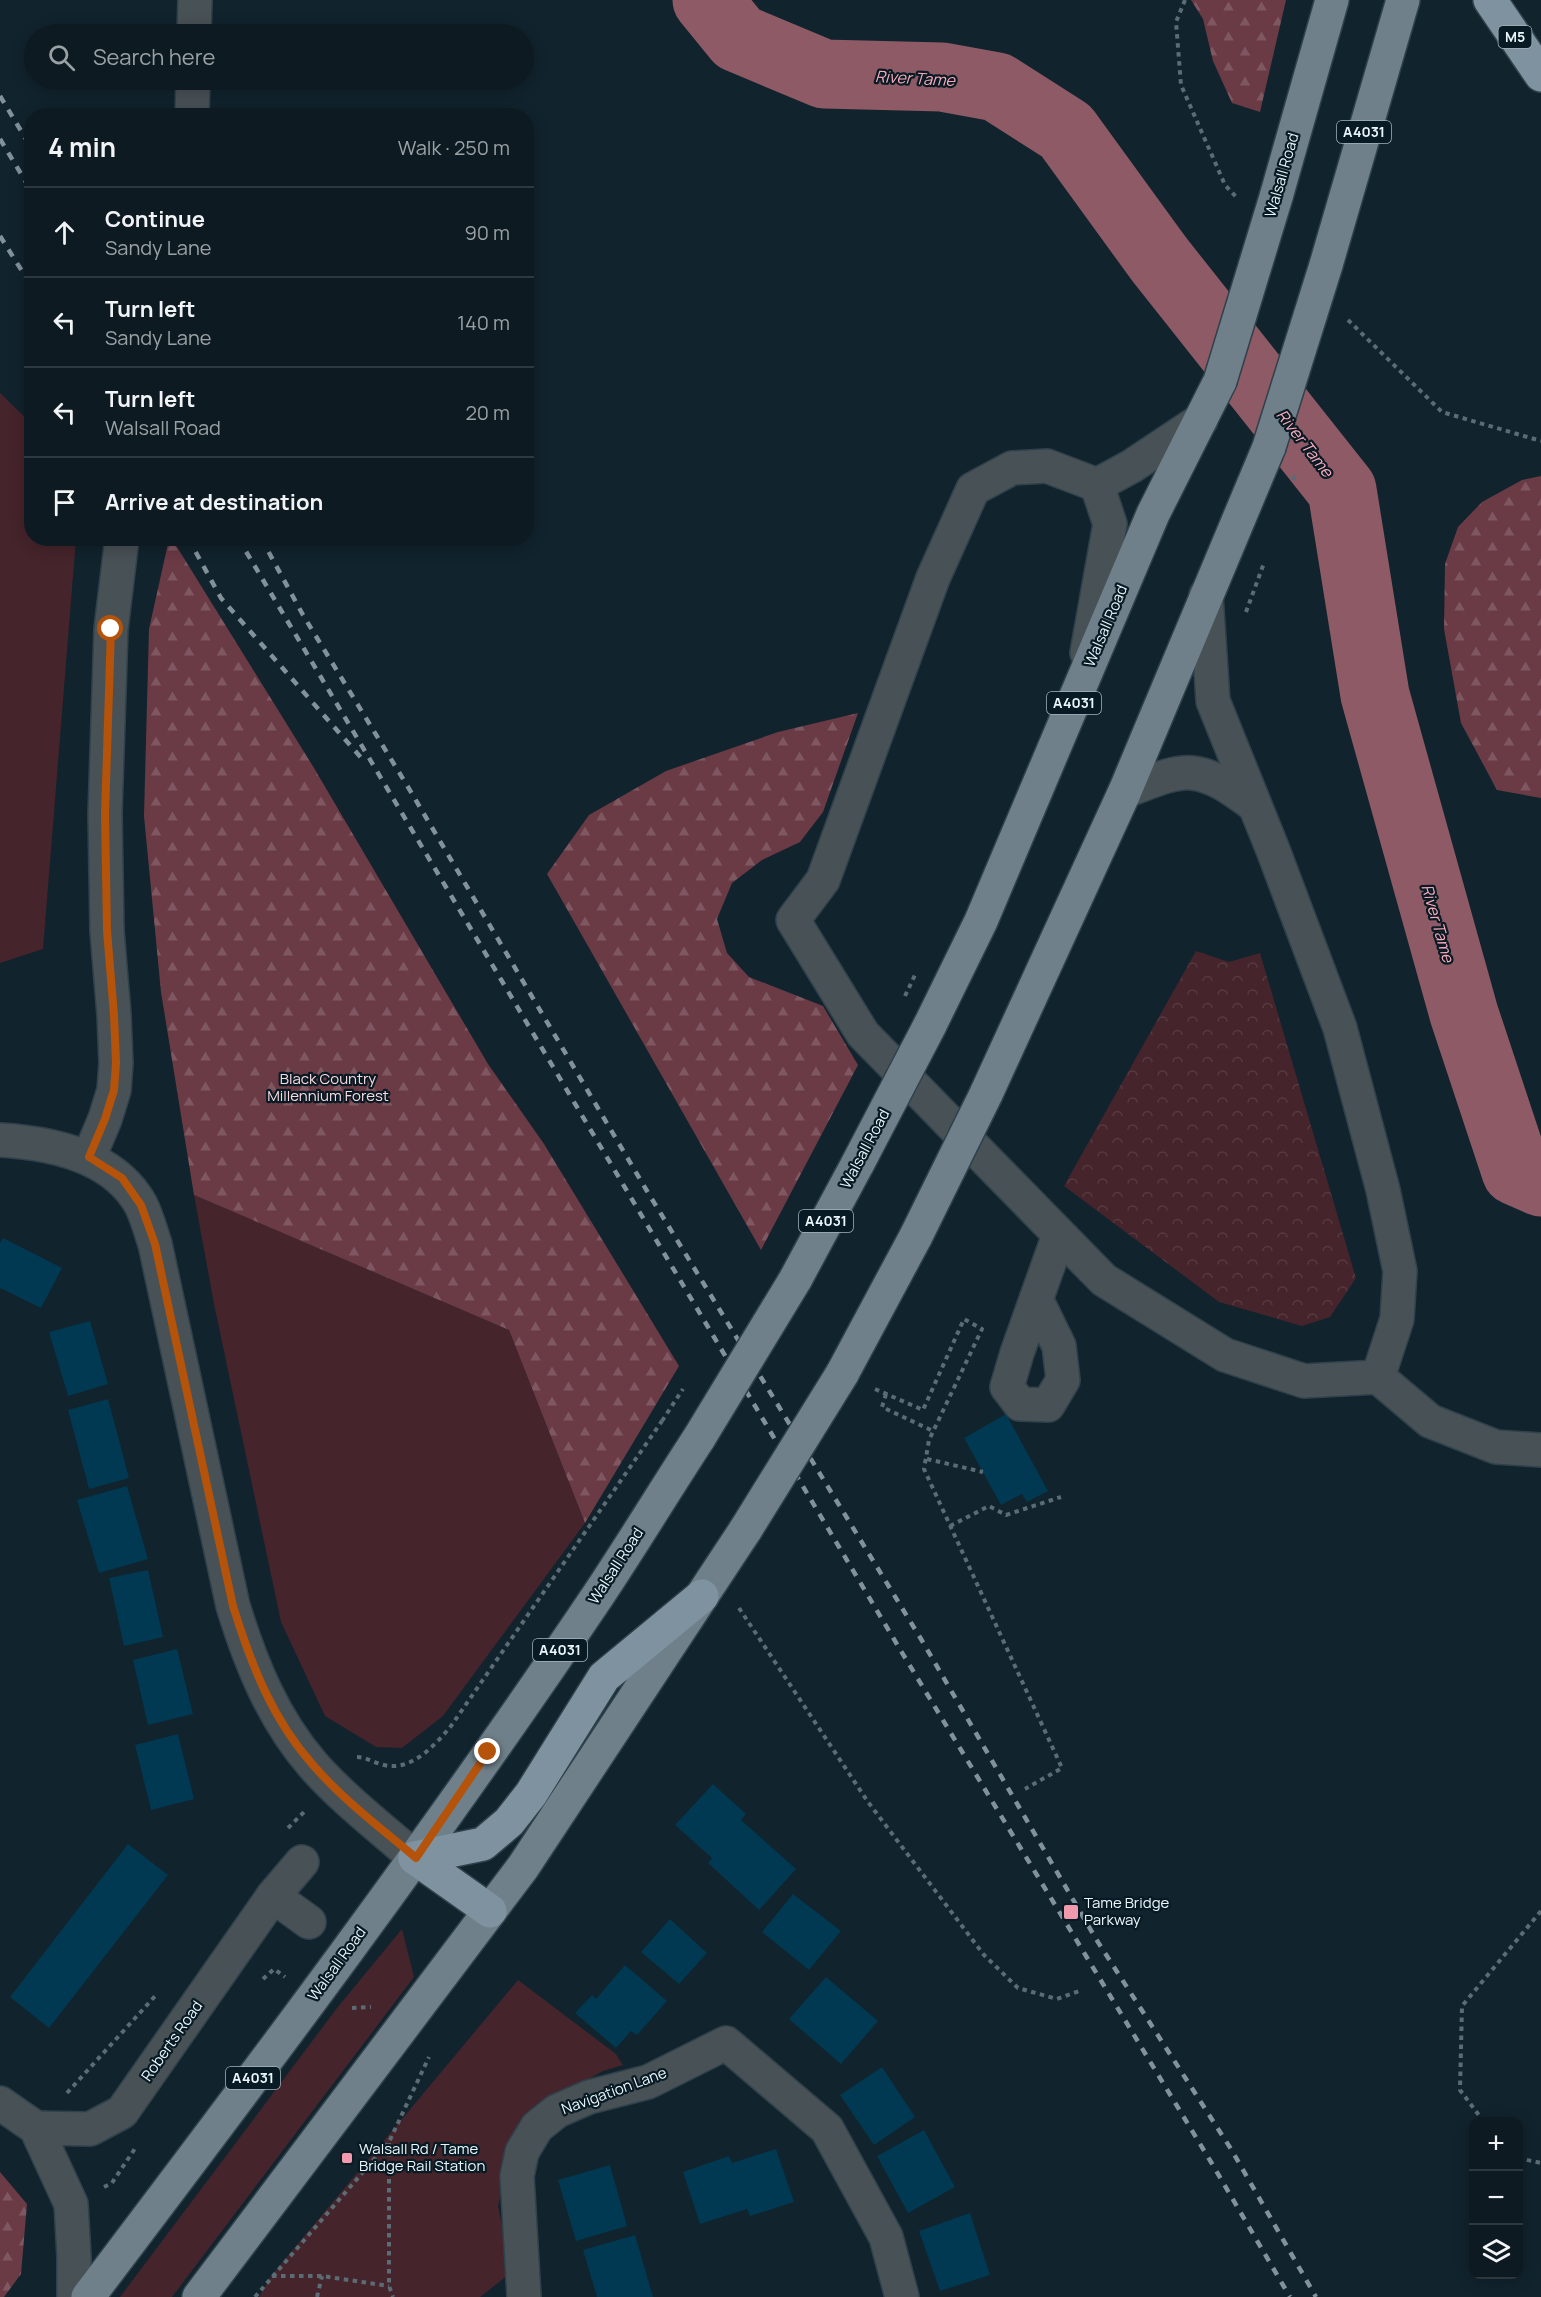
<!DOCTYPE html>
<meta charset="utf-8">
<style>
body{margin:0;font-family:Manrope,sans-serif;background:#1b272f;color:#f1f3f6}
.controls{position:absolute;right:18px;bottom:18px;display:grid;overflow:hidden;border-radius:12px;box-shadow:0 3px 15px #0003}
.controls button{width:54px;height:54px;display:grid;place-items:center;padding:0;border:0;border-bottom:2px solid #2d3840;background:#0d1a22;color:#f1f3f6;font:30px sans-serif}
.stop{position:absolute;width:18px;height:18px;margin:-14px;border:4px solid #b45309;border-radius:50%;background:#fff}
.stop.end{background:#b45309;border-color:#fff;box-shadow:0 2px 6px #0008}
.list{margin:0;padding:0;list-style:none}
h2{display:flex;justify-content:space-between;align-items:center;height:78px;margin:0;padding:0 24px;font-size:26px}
h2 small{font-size:20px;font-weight:400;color:#9aa1a5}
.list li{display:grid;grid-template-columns:39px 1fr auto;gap:18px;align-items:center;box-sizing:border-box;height:90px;padding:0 24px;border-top:2px solid #2d3840}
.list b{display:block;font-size:22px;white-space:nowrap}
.list p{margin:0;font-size:20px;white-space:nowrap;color:#9aa1a5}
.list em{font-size:20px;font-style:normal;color:#9aa1a5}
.icon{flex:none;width:33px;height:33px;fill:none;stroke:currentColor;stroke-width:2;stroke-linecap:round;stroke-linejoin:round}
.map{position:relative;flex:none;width:1541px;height:2297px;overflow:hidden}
.search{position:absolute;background:#0d1a22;box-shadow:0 3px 15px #0003;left:24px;top:24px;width:510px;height:66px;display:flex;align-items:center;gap:15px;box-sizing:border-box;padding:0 21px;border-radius:33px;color:#9aa1a5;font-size:22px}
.panel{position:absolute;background:#0d1a22;box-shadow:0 3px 15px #0003;left:24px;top:108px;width:510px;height:438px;border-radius:24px}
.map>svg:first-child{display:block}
.grass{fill:#45242b}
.forest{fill:url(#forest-firs)}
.park{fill:url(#park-crowns)}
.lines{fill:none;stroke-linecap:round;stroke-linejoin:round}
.river{stroke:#8d5a65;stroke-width:69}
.building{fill:#003951}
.minor-casing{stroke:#2f414a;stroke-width:36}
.major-casing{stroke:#2f414a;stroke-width:36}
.highway-casing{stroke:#2f414a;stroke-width:36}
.path{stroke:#5c6c75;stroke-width:4;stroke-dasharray:4.5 4.5;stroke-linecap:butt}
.minor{stroke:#485156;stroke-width:33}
.major{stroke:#6f808a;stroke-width:33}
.highway{stroke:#7e939f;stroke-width:33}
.rail{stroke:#83929a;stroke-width:4.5;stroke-dasharray:8 8;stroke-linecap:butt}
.major-bridge-casing{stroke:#2f414a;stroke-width:36;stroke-linecap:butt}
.path-bridge{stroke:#5c6c75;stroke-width:4;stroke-dasharray:4.5 4.5;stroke-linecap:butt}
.major-bridge{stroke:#6f808a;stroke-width:33}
.route{stroke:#b45309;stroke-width:8}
.poi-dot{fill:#f29aad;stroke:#081a23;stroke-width:2}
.labels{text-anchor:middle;stroke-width:4.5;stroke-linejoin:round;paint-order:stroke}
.shield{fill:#081a23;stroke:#a6b4bb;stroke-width:1.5}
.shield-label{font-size:14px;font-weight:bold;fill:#eaf6fc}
.street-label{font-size:15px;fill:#eaf6fc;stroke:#081a23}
.park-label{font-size:15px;fill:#fcd9df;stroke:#081a23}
.poi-label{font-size:15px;fill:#eaf6fc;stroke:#081a23;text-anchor:start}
.water-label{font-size:16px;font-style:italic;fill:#fdabbc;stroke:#081a23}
</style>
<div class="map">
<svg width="1541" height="2297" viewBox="0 0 1541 2297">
<defs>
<pattern id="forest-firs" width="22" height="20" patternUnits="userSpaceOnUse" patternTransform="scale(1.5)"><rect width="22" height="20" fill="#6a3a45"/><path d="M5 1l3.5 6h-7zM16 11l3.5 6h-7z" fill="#7f5761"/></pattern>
<pattern id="park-crowns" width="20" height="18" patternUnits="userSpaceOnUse" patternTransform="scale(1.5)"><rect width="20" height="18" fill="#45242b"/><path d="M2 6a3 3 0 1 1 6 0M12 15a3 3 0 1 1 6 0" fill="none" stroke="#573a40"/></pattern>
</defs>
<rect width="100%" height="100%" fill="#11232d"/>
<g class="grass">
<polygon points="0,393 31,423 32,538 76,539 43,949 0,963"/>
<polygon points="194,1195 509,1330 585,1523 443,1716 402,1748 376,1747 325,1716 281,1622 214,1304"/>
<polygon points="402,1929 414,1977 172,2297 120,2297 337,2008"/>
<polygon points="518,1980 616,2054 623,2065 603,2071 534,2110 510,2154 498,2206 512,2272 480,2297 259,2297 271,2276"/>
</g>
<g class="forest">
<polygon points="1191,0 1286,0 1260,112 1232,103 1213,61 1203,19"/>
<polygon points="1541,476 1541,798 1497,790 1461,723 1444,629 1445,564 1458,527 1482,502 1522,480"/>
<polygon points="169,539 172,539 314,768 488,1064 544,1144 679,1366 585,1523 509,1330 194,1195 161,992 144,816 149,629"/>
<polygon points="858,713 823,812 800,842 762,860 732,883 717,919 727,953 749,977 823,1006 858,1065 761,1250 547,874 589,815 666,771 778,732"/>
<polygon points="0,2172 27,2204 21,2274 4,2297 0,2297"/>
</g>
<polygon class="park" points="1196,951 1229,962 1260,953 1356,1278 1330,1317 1302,1326 1219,1302 1064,1186"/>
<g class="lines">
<polyline class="river" points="707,0 738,38 824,74 942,77 997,87 1066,131 1159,259 1342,490 1375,695 1464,1014 1516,1171 1541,1182"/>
</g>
<g class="building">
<polygon points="3,1238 62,1268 41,1308 0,1288 0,1243"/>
<polygon points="90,1321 108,1384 68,1396 49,1332"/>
<polygon points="108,1399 129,1478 89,1489 68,1410"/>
<polygon points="1006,1414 1048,1491 1027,1502 1022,1494 1001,1505 964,1438"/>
<polygon points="127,1486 148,1559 99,1573 77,1500"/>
<polygon points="148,1570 163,1637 124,1646 109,1578"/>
<polygon points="177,1649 193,1714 148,1725 133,1660"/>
<polygon points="178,1734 194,1799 151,1810 135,1745"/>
<polygon points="713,1784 746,1814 741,1820 796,1869 759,1910 708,1863 712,1858 675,1825"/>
<polygon points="128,1844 168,1875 49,2028 10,1997"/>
<polygon points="793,1894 841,1931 809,1970 762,1932"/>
<polygon points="670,1919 707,1953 679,1984 641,1952"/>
<polygon points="625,1965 667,2001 637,2035 631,2031 616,2048 575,2013 592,1995 596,1999"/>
<polygon points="826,1977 878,2021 841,2064 789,2019"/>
<polygon points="882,2067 915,2117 874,2145 840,2095"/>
<polygon points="924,2130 955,2187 908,2213 877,2156"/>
<polygon points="776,2149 794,2202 750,2216 747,2209 700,2224 683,2172 729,2156 732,2163"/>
<polygon points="610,2165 627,2226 576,2241 558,2180"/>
<polygon points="970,2213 990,2275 940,2291 919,2231"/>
<polygon points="635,2235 653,2297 597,2297 583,2250"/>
</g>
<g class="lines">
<g class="minor-casing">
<g id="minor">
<polyline points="194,34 195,0"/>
<polyline points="192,116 193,80"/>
<polyline points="1201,420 1132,466 1097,485 1047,466 1012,468 973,489 933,578 823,880 793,920 863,1034 1104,1280 1225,1355 1304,1381 1378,1377 1430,1421 1496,1447 1541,1450"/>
<polyline points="1206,595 1213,701 1273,850 1340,1028 1383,1190 1400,1271 1397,1319 1378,1377"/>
<polyline points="1087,653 1110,524 1097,485"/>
<path d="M1125 791C1146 784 1171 771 1192 773 1215 775 1236 792 1254 805"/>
<path d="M0 1140C52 1143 114 1156 141 1205 147 1217 151 1232 155 1244L233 1606C251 1664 273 1719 313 1765 343 1799 381 1828 415 1858"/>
<polyline points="89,1157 105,1119 114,1090 116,1063 114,1015 107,931 105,814 111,629 122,538"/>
<polyline points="1036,1299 1059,1346 1063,1380 1048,1405 1020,1404 1007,1387 1017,1353 1059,1235"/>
<polyline points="273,1896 309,1922"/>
<polyline points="0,2103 36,2128 71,2204 74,2257 74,2297"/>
<polyline points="36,2128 90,2129 122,2112 273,1896 302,1862"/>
<polyline points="524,2297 517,2176 522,2152 537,2127 557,2111 589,2097 648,2082 726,2043 827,2129 886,2237 902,2297"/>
</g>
</g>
<g class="major-casing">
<g id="major">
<polyline points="1276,197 1332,0"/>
<polyline points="1326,265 1403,0"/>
<polyline points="930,1025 981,921 1153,514 1220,381"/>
<polyline points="986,1094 1125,791 1269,447"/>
<polyline points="795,1280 858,1163"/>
<polyline points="842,1374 916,1236"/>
<path d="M88 2297C263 2066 437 1835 599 1594 633 1543 665 1490 699 1438"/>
<polyline points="199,2297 523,1867 746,1529"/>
</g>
</g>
<g class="highway-casing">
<g id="highway">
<polyline points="1490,0 1541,75"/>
<polyline points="415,1858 483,1844 509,1822 531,1794 604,1677 702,1596"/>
<polyline points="415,1858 490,1911"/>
</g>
</g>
<g class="path">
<polyline points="1185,0 1176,22 1181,85 1225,185 1238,199"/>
<polyline points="1348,320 1442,412 1541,441"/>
<polyline points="1246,612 1264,563"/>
<polyline points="875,1389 923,1410 964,1319 982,1329 929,1440 924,1469 1062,1768 1025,1789"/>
<polyline points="886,1394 882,1407 933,1431"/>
<polyline points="927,1459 983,1472"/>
<polyline points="950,1526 989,1506 1006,1515 1061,1497"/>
<polyline points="739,1608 868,1802 984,1955 1018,1988 1057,1999 1079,1991"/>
<path d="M357 1757C367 1757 378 1765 389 1766 415 1768 436 1744 451 1726L662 1421"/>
<polyline points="288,1828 306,1810"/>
<polyline points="263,1979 274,1969 285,1977"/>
<polyline points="352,2008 371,2007"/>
<polyline points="67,2093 157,1994"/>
<polyline points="1484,2122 1460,2090 1462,2006 1541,1911"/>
<polyline points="389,2143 389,2286 393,2297"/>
<polyline points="1518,2158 1541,2163"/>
<polyline points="104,2187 112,2183 136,2147"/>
<polyline points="272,2276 322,2276 389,2286"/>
<polyline points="255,2297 389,2142 429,2057"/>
<polyline points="317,2297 322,2276"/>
</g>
<use href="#minor" class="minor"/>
<use href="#major" class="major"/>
<use href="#highway" class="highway"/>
<g class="rail">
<polyline points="0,96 32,149"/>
<polyline points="0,139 32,192"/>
<polyline points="0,236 32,287"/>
<polyline points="188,538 221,598 364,761"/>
<polyline points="238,538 901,1651 1211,2162 1290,2297"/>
<polyline points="261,538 303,615 408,787 647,1191 921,1639 1096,1939 1231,2149 1316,2297"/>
</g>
<g class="major-bridge-casing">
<g id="major-bridge">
<polyline points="1220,381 1276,197"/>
<polyline points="1269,447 1326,265"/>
<polyline points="858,1163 930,1025"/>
<polyline points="916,1236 986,1094"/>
<polyline points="699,1438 795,1280"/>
<polyline points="746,1529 842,1374"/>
</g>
</g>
<g class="path-bridge">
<polyline points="1293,480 1296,472"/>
<polyline points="905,996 915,975"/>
<polyline points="662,1421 683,1389"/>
</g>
<use href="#major-bridge" class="major-bridge"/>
</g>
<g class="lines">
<path class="route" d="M111 629 105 814 107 931 114 1015 116 1063 114 1090 105 1119 89 1157 122 1178 141 1205 155 1244 233 1606C251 1664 272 1719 313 1765 343 1800 381 1828 416 1858L488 1752"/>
</g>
<g class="poi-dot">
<rect x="1063" y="1904" width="16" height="16" rx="3"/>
<rect x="341" y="2152" width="12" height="12" rx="3"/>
</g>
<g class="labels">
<g class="shield">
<rect x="1498.5" y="26" width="33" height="22" rx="4.5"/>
<rect x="1337" y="121" width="54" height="22" rx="4.5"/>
<rect x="1047" y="692" width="54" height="22" rx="4.5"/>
<rect x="799" y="1210" width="54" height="22" rx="4.5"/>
<rect x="533" y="1639" width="54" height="22" rx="4.5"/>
<rect x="226" y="2067" width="54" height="22" rx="4.5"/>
</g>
<g class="shield-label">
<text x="1515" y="42">M5</text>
<text x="1364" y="137">A4031</text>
<text x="1074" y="708">A4031</text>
<text x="826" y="1226">A4031</text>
<text x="560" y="1655">A4031</text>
<text x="253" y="2083">A4031</text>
</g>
<g class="street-label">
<text transform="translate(1282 175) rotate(-74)" y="5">Walsall Road</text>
<text transform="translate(1106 626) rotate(-67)" y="5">Walsall Road</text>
<text transform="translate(865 1149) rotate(-62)" y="5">Walsall Road</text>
<text transform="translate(616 1566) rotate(-57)" y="5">Walsall Road</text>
<text transform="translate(337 1964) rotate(-54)" y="5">Walsall Road</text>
<text transform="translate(172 2041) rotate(-55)" y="5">Roberts Road</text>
<text transform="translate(614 2091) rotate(-20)" y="5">Navigation Lane</text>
</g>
<g class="park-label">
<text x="328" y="1084">Black Country<tspan x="328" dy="17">Millennium Forest</tspan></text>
</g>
<g class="poi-label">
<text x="1084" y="1908">Tame Bridge<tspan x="1084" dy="17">Parkway</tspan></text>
<text x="359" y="2154">Walsall Rd / Tame<tspan x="359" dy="17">Bridge Rail Station</tspan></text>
</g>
<g class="water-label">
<text transform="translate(915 78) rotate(3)" y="6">River Tame</text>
<text transform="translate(1305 443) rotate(52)" y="6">River Tame</text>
<text transform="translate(1438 923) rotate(74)" y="6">River Tame</text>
</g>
</g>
</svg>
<div class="controls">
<button>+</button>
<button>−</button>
<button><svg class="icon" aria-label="layers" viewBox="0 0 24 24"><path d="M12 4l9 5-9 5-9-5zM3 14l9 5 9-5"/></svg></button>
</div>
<div class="stop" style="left:111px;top:629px"></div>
<div class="stop end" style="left:488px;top:1752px"></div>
<div class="search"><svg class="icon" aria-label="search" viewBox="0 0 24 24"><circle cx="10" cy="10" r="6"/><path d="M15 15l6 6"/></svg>Search here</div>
<section class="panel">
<h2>4 min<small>Walk · 250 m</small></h2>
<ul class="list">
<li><svg class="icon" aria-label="ahead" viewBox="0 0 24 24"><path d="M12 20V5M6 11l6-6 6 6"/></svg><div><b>Continue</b><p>Sandy Lane</p></div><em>90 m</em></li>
<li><svg class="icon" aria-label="left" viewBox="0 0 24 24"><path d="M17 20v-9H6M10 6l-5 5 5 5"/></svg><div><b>Turn left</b><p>Sandy Lane</p></div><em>140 m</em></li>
<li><svg class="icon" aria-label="left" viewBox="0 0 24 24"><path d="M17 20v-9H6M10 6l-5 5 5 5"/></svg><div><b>Turn left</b><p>Walsall Road</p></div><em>20 m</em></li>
<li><svg class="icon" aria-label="arrive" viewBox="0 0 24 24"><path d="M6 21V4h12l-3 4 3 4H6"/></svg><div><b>Arrive at destination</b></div></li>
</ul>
</section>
</div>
